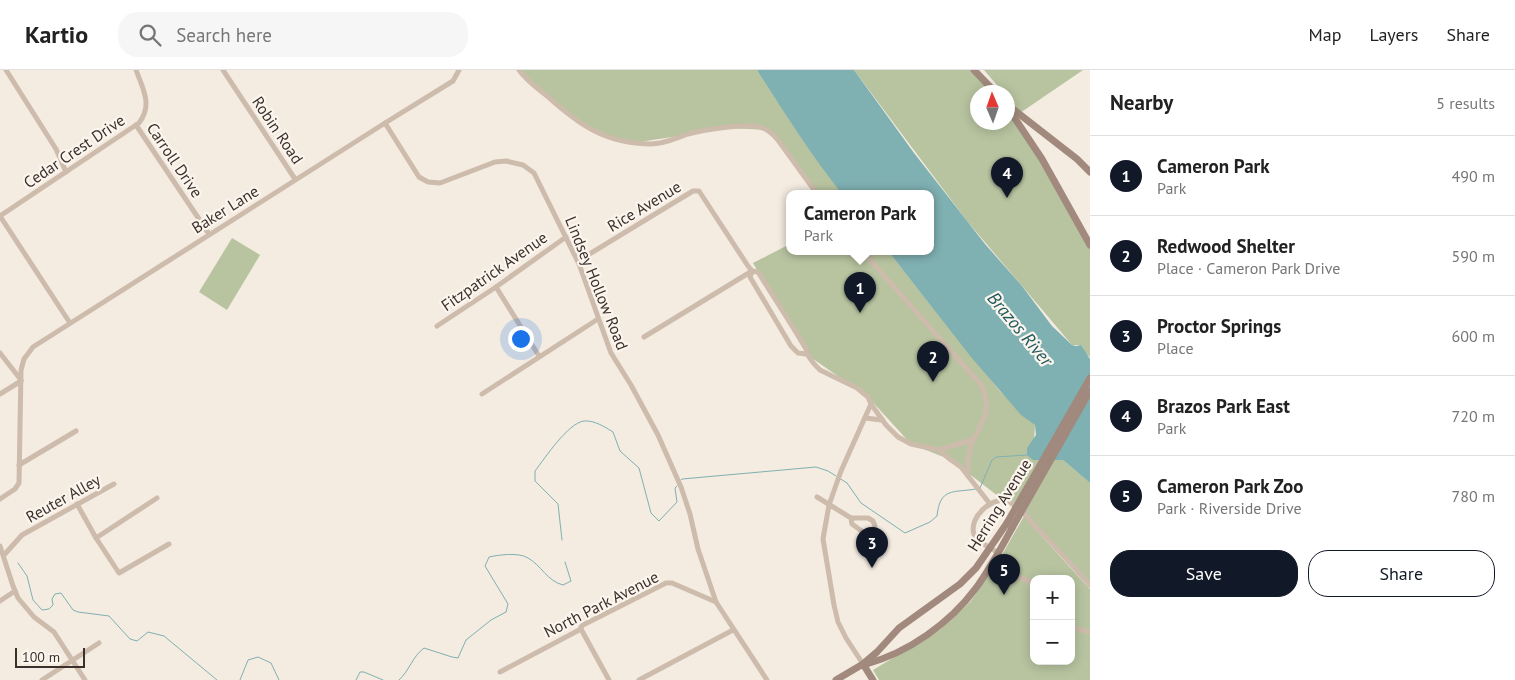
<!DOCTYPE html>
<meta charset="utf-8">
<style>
body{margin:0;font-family:"PT Sans",sans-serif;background:#f6f6f6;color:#222}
.controls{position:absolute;right:15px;bottom:15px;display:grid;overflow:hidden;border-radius:10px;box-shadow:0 2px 12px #0003}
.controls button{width:45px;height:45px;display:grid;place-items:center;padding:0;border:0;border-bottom:1px solid #e0e0e0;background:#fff;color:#222;font:25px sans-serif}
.compass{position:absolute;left:970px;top:15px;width:45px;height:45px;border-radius:50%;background:#fff;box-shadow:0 2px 12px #0003;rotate:358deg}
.scale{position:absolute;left:15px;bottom:12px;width:70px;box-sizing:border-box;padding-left:5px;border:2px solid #3b302b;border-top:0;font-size:14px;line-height:18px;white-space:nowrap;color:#3b302b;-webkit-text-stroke:4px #fbf5ee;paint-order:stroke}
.you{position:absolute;left:520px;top:268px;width:18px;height:18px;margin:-12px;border:4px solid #fff;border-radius:50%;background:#1a73e8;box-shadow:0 0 0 8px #1a73e833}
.badge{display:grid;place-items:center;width:32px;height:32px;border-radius:50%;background:#111827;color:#fff;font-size:16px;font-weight:700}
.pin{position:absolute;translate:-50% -41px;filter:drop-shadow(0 1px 2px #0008)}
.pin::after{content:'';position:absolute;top:26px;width:18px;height:15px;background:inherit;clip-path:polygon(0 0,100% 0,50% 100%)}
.popup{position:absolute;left:786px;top:120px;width:148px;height:65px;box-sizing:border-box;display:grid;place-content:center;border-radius:10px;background:#fff;filter:drop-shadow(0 1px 4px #0005);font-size:16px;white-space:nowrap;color:#767676}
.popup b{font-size:19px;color:#222}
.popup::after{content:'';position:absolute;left:50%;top:100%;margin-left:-10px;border:10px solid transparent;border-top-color:#fff}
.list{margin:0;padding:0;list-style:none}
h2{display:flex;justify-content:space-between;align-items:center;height:65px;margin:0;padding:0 20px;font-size:21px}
h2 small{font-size:16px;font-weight:400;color:#767676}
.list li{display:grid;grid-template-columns:32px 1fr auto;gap:15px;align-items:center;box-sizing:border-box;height:80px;padding:0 20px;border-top:1px solid #e0e0e0}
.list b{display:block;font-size:19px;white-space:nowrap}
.list p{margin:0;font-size:16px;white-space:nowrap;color:#767676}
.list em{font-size:16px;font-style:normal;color:#767676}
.actions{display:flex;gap:10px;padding:15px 20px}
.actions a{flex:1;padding:11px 0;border:1px solid #111827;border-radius:20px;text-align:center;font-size:18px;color:#111827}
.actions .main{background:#111827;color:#fff}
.icon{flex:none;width:28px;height:28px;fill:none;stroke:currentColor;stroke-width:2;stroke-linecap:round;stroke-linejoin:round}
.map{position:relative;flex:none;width:1090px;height:610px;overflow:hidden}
header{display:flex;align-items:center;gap:30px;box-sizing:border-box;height:70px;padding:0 25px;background:#fff;border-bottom:1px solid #e0e0e0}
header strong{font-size:24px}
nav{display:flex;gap:28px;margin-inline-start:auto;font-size:18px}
.search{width:350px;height:45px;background:#f6f6f6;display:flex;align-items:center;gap:12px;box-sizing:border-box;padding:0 18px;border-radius:20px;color:#767676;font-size:19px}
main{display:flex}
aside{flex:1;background:#fff}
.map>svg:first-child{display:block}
.green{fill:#b8c4a0;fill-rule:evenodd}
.water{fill:#7fb0b2}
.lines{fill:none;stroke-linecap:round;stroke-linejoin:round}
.stream{stroke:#7fb0b2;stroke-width:1}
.street{stroke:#cdbbac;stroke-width:5}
.secondary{stroke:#a18a7d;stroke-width:7}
.secondary-bridge{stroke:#a18a7d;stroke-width:7}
.labels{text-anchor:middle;stroke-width:4.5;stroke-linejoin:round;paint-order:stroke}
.street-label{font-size:16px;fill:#3b302b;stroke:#fbf5ee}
.water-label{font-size:18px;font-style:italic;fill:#1f5a5e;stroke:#fbf5ee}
</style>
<header>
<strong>Kartio</strong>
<div class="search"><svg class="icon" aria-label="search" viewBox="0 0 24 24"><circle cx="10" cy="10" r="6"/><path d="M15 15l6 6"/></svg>Search here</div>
<nav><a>Map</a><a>Layers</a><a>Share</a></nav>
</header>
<main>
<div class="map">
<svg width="1090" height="610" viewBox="0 0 1090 610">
<rect width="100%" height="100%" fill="#f4ebe1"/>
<g class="green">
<polygon points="520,0 757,0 843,124 818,124 767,60 730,58 633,73 591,60 545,25"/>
<polygon points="854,0 977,0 995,22 978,22 978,52 1008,52 1008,38 1090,175 1090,287 1085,283 1081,275 1072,275 967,151"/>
<polygon points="984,0 1083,0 1020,43 1008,28 1008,22 1003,22"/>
<polygon points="232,168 260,185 227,240 199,222"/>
<path d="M790 174V182H889L999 320 1035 355 1033 390H1063L1090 413V515L1025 448 1090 519V610H879L873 600 941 559 970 532 998 492 1024 446 951 390 911 374 868 327 806 284 753 193ZM1034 509H1071V591H1034Z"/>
</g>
<path class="water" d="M757 0H854L914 83 985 174 1022 216 1052 256 1072 275 1076 276 1081 275 1090 289V413L1063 390H1033L1027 385V378L1036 365 1035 355 1021 345 971 287 889 182H930V124H842C811 85 784 42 757 0Z"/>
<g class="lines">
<g class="stream">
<path d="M839 408 847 413 861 433 905 463 930 452 937 446C940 417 953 423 976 419"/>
<polyline points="681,410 682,409 816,397 828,401 836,406"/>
<polyline points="980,418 992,390 996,387 1027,385"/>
<path d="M562 470 558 434 535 411V401C545 388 568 353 584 351 594 350 605 357 613 362L620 381 639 398 651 443 659 451 677 432 675 418 677 416"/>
<polyline points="18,493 27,506 33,530 42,540 49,539 53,535 52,529 55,524 61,523 73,540 78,542 109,546 130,569 137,571 148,562 164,566 217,610"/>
<polyline points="240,610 248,590 258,587 271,593 279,610"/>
<polyline points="356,610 360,602 364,602 383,610"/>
<path d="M399 610C410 600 412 587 424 578L452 587 458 588 466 570 491 550 506 542 508 534 485 496 489 487C498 485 519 482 528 488 541 495 547 511 563 515L571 511 565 492"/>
</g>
<g class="street">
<polyline points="6,0 56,79 66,102"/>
<polyline points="223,0 295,109"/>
<path d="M519 0C526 10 537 18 547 26 579 55 606 74 651 74 664 74 676 68 688 64 702 60 746 53 760 57 768 59 773 64 778 70L817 124"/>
<polyline points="385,53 419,107 428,112 440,113 495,92 506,91 523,95 534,103 579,194 611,283 631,315 658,365 681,417 690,444 698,479 716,532 767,610"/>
<polyline points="136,55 209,164"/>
<path d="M0 146 139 53C153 35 143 19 136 0"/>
<polyline points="0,146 70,253"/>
<path d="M863 182 981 315C993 342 983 348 973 371 968 382 967 394 968 406"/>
<path d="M578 191 693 121H699L748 196 752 201 758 202 806 278C807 287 814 294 820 300L857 318 868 327 871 334 886 355 898 367 911 374 939 380 951 390 961 397 990 434"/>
<polyline points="752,202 750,207 791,276 798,283 806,284"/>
<polyline points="496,217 539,286"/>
<polyline points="437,256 496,217 566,167"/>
<polyline points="644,267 752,201"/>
<polyline points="0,283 21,310"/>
<polyline points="0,324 21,311"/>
<polyline points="482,324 598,249"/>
<polyline points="865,348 882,350"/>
<polyline points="939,380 974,369"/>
<polyline points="19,395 76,361"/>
<polyline points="817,427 851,448 868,448 873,451 875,456 874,461 869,464 863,462 852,454 851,448"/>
<polyline points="0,429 15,419 19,413 21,300 24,289 33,277 385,53 453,11 459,0"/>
<polyline points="77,434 96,468 119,503 169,474"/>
<polyline points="96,468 157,428"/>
<polyline points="0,476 13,516 18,528 34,547 54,562 85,610"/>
<path d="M998 483C991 478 977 472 974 464 968 447 994 424 1010 432 1020 436 1028 448 1035 456 1054 475 1072 495 1090 515"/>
<polyline points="4,485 22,465 114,414"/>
<path d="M1002 500C1014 502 1022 511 1034 512"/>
<polyline points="0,531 15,521"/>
<polyline points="1071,557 1090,562"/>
<polyline points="581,559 609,610"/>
<polyline points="863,594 846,568 838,552 834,535 823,469 829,435 841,401 871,334"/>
<polyline points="500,602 581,559 581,557 583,555 666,513 672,513 716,532"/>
<polyline points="42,610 99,573"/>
<polyline points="639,610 733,560"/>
</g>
<g class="secondary">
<polyline points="974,0 995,22"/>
<polyline points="1009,36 1077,89 1090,102"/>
<polyline points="1008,38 1042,89 1090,175"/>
<polyline points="863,594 873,610"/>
<path d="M866 594C908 583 950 553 976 518 990 499 1001 478 1012 458"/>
<polyline points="836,610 863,594 877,582 899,558 960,514 976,498 1007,453"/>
</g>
<g class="secondary-bridge">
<polyline points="1007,453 1090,308"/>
<polyline points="1012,458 1090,321"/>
</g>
</g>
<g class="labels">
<g class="street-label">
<text transform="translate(278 60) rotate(56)" y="6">Robin Road</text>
<text transform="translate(74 81) rotate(-34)" y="6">Cedar Crest Drive</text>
<text transform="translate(175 90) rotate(56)" y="6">Carroll Drive</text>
<text transform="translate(644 136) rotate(-31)" y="6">Rice Avenue</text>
<text transform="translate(225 139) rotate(-32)" y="6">Baker Lane</text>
<text transform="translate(494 201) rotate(-35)" y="6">Fitzpatrick Avenue</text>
<text transform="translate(597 213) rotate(68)" y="6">Lindsey Hollow Road</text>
<text transform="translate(63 428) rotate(-29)" y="6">Reuter Alley</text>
<text transform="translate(999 435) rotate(-58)" y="6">Herring Avenue</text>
<text transform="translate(601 534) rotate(-27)" y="6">North Park Avenue</text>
</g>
<g class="water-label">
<text transform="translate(1020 259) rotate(50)" y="6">Brazos River</text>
</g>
</g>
</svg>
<div class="controls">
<button>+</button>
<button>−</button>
</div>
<svg class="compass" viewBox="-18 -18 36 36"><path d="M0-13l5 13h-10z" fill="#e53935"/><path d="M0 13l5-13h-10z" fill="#767676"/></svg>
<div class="scale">100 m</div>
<div class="you"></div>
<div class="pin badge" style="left:860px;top:243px">1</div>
<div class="popup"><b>Cameron Park</b>Park</div>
<div class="pin badge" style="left:933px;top:312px">2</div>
<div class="pin badge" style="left:872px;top:498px">3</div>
<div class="pin badge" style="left:1007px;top:128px">4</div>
<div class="pin badge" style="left:1004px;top:525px">5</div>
</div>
<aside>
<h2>Nearby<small>5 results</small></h2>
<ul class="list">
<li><span class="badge">1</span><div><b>Cameron Park</b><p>Park</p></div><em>490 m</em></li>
<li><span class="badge">2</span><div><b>Redwood Shelter</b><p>Place · Cameron Park Drive</p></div><em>590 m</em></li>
<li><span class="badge">3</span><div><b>Proctor Springs</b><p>Place</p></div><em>600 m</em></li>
<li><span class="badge">4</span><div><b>Brazos Park East</b><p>Park</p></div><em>720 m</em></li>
<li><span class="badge">5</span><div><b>Cameron Park Zoo</b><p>Park · Riverside Drive</p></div><em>780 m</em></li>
</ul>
<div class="actions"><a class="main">Save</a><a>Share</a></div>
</aside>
</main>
